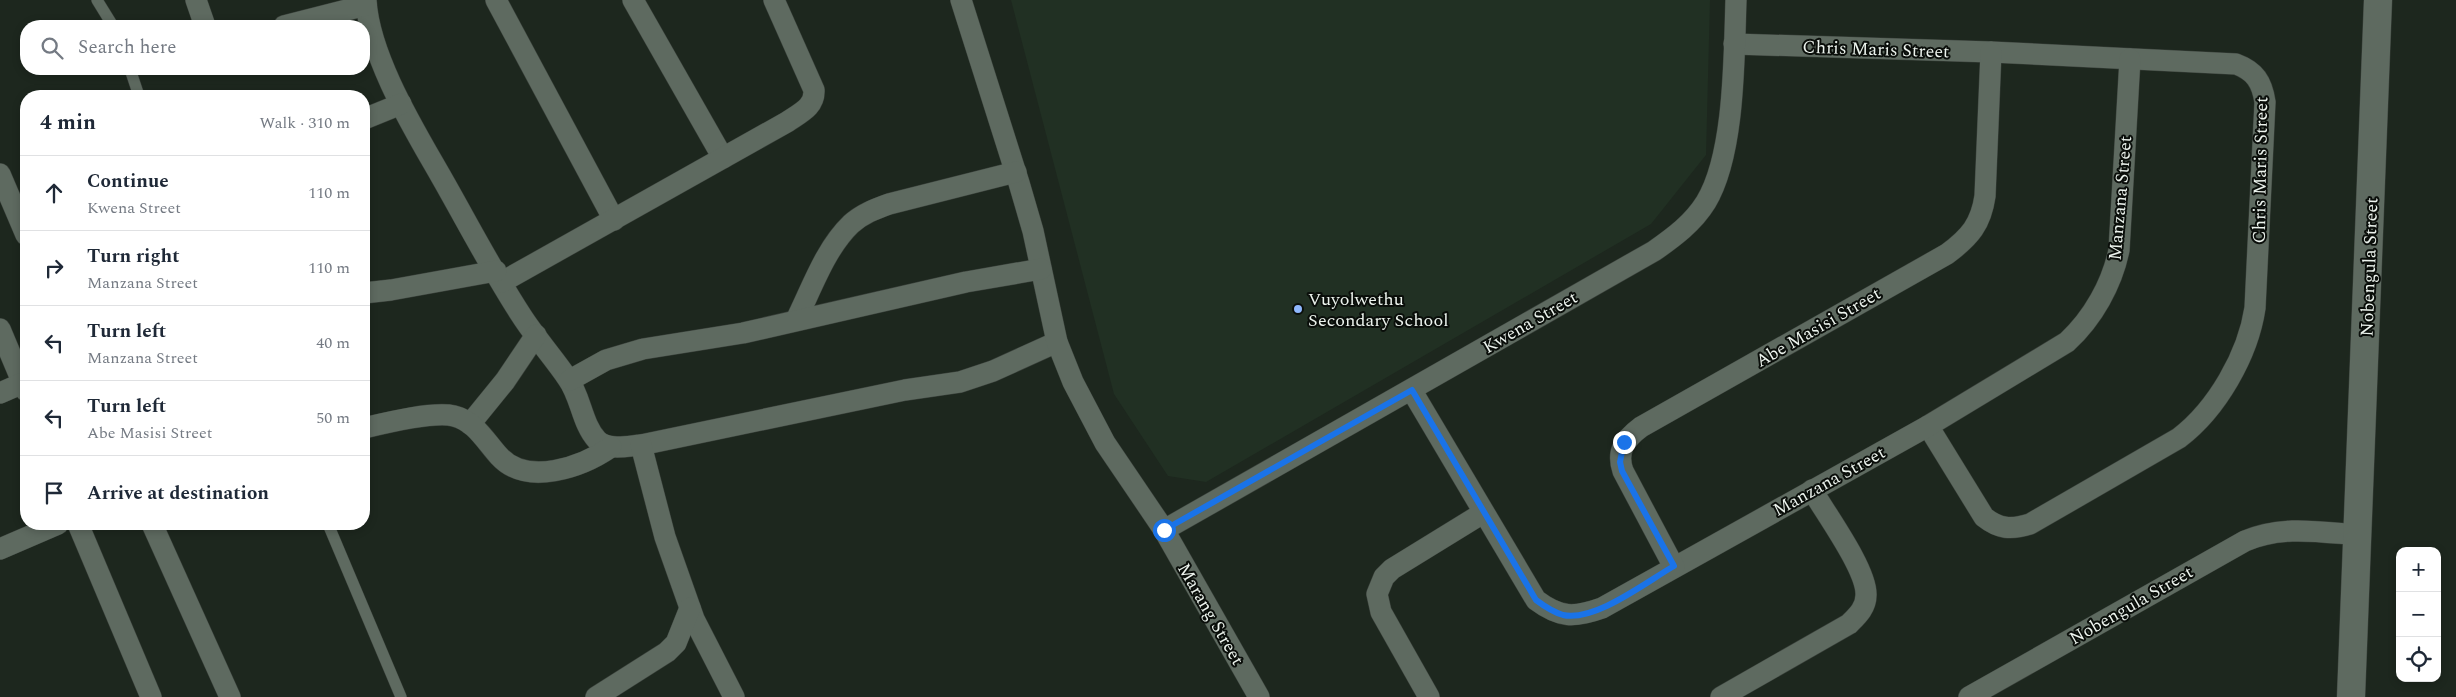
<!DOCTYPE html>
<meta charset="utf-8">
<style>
body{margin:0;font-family:Spectral,serif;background:#f2f2f3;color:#1f2937}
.controls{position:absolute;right:15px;bottom:15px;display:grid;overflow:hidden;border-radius:10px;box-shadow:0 2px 8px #0003}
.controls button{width:45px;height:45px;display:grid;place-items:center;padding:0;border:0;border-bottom:1px solid #e0e1e3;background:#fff;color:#1f2937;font:25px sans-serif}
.stop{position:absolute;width:15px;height:15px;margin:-11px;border:4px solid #1a73e8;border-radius:50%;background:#fff}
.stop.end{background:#1a73e8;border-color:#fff;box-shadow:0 1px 5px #0008}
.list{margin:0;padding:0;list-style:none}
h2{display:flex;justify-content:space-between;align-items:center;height:65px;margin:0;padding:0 20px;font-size:21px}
h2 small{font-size:16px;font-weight:400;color:#747a83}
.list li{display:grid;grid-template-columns:32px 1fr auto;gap:15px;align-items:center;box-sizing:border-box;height:75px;padding:0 20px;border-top:1px solid #e0e1e3}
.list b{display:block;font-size:19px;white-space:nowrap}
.list p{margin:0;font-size:16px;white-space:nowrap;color:#747a83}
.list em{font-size:16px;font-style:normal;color:#747a83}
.icon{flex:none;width:28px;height:28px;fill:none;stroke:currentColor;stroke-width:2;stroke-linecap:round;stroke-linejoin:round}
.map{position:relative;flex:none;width:2456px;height:697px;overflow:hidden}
.search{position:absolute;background:#fff;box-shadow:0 2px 8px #0003;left:20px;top:20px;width:350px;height:55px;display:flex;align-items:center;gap:12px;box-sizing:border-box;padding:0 18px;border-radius:20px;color:#747a83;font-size:19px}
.panel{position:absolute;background:#fff;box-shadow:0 2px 8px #0003;left:20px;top:90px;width:350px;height:440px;border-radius:20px}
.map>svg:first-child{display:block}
.built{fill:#213023}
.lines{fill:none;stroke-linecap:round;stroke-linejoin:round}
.lane-casing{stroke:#3a413b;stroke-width:12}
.street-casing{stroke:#3a413b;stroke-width:22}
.secondary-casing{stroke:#3a413b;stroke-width:29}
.lane{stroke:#5e6a60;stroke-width:11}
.street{stroke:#5e6a60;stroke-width:21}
.secondary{stroke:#5e6a60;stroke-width:28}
.route{stroke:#1a73e8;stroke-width:6}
.poi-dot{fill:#8fb8fd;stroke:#0a0e0a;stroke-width:2}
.labels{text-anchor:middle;stroke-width:4;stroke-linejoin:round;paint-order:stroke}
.street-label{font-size:18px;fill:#edf4ee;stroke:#0a0e0a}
.poi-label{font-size:18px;fill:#edf4ee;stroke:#0a0e0a;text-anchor:start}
</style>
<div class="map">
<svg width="2456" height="697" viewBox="0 0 2456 697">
<rect width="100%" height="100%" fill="#1d271e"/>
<polygon class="built" points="1011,0 1710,0 1706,155 1651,224 1206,482 1168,476 1114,394"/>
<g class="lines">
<g class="lane-casing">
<g id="lane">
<polyline points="97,0 113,26"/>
<polyline points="130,69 139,96"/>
<polyline points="328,524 401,697"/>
</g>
</g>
<g class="street-casing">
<g id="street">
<polyline points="196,0 205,26"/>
<path d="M366 0C369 55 412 126 439 173 466 220 491 269 521 315 535 337 553 357 568 379 581 397 582 424 597 440 608 451 627 446 641 445L905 390 960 382 993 371 1057 342"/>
<polyline points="496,0 614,220"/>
<polyline points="633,0 723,158"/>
<polyline points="961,0 1019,183 1033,231 1057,342 1073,382 1105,443 1164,530 1259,697"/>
<polyline points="284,26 366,5"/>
<path d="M1734 44 1991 52 2236 64C2255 71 2262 82 2265 102L2255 308C2248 355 2217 409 2179 438L2030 524C2011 530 1999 529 1984 517L1928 426"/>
<polyline points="364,119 401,104"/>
<polyline points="0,174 26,235"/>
<path d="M502 282 787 122C800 113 815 107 814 90L774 0"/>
<polyline points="364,293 391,290 496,271"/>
<path d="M796 320C812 288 825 249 851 224 862 214 875 209 889 204L1016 172"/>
<polyline points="0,329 26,391"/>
<polyline points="570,380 606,360 643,349 743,333 966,282 1041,269"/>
<path d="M1412 391 1536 600C1560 618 1574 618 1602 608L1928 426 2067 342C2093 318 2112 284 2119 250L2130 59"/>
<polyline points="0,393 23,383"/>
<polyline points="470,424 505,381 536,335"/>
<path d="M364 428C385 423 434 411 454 416 475 421 486 442 499 456 527 487 582 467 611 447"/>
<polyline points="641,445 665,537 694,619 734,697"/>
<polyline points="78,524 151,697"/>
<polyline points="152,524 230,697"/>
<path d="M1164 530 1654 251C1674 237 1693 223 1706 202 1735 154 1734 56 1736 0"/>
<polyline points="0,549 58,524"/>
<path d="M1674 567 1623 471C1616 451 1625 439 1641 427L1947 254C1970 237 1981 224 1985 196L1991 52"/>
<polyline points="596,697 667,652 676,643 690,608"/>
<polyline points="1429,697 1381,612 1377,594 1384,577 1392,569 1483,513"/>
<path d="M1721 697 1849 624C1857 616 1866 608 1866 595 1867 570 1826 514 1812 490"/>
<path d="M1969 697 2245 541C2282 525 2319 532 2359 535"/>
</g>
</g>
<g class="secondary-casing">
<polyline id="secondary" points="2351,697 2378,0"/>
</g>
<use href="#lane" class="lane"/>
<use href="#street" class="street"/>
<use href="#secondary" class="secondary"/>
</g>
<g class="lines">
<path class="route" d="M1164 530 1412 390 1536 600C1544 606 1553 612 1563 615 1595 622 1646 582 1674 566L1622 471 1620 462 1624 442"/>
</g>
<circle class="poi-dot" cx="1298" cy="309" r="5"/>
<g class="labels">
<g class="street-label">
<text transform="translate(1876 49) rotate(2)" y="6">Chris Maris Street</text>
<text transform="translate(2260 170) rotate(-89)" y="6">Chris Maris Street</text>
<text transform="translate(2120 198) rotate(-85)" y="6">Manzana Street</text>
<text transform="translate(2369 267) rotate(-88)" y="6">Nobengula Street</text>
<text transform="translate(1530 322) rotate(-30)" y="6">Kwena Street</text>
<text transform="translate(1818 327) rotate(-30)" y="6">Abe Masisi Street</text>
<text transform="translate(1829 481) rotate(-29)" y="6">Manzana Street</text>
<text transform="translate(2131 605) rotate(-30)" y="6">Nobengula Street</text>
<text transform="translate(1211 614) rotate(60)" y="6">Marang Street</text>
</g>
<g class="poi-label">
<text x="1308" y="305">Vuyolwethu<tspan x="1308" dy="21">Secondary School</tspan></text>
</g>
</g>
</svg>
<div class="controls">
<button>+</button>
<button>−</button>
<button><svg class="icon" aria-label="locate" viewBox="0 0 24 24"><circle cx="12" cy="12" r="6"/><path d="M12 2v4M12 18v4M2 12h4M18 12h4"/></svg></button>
</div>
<div class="stop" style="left:1164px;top:530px"></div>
<div class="stop end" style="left:1624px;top:442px"></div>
<div class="search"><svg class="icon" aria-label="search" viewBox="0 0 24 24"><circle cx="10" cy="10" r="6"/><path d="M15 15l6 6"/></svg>Search here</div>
<section class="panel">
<h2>4 min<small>Walk · 310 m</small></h2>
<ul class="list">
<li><svg class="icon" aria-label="ahead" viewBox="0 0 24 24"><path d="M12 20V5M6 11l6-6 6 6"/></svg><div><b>Continue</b><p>Kwena Street</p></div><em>110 m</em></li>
<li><svg class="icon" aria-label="right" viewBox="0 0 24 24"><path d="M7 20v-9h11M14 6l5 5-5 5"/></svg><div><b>Turn right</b><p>Manzana Street</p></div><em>110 m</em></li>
<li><svg class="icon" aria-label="left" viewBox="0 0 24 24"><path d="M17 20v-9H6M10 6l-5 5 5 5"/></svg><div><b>Turn left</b><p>Manzana Street</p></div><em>40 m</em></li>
<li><svg class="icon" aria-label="left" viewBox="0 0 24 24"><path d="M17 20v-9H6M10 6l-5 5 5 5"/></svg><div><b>Turn left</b><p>Abe Masisi Street</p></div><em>50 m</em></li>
<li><svg class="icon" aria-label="arrive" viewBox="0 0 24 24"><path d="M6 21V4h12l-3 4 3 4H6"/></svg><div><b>Arrive at destination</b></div></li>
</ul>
</section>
</div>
